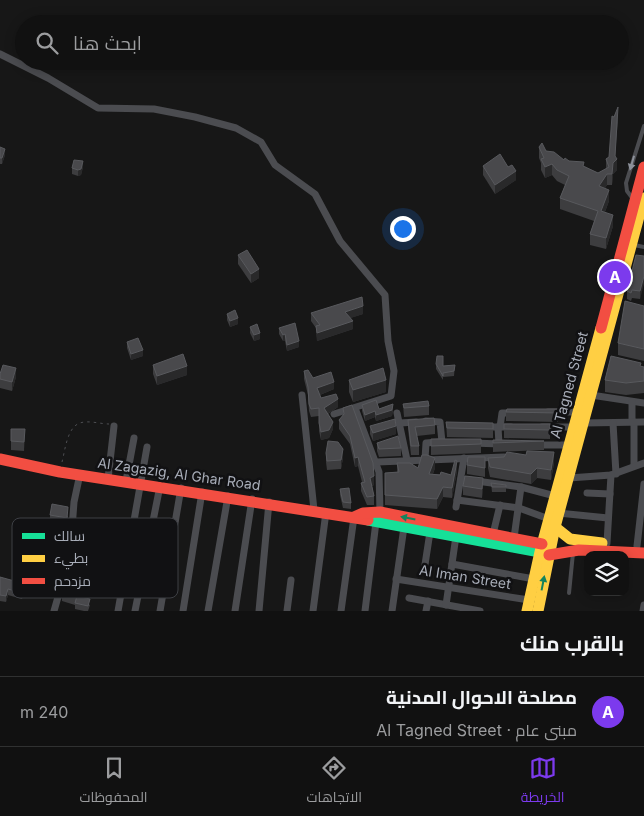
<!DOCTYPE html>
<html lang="ar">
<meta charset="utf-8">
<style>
body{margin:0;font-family:Inter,Cairo,sans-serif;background:#1a1a1a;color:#f1f3f6;direction:rtl}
.controls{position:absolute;right:15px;bottom:15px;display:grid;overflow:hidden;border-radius:10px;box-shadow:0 2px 12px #0003}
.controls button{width:45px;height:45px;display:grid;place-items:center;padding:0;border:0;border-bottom:1px solid #303131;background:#111;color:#f1f3f6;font:25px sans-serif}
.you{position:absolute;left:402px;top:228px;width:18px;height:18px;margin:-12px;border:4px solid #fff;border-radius:50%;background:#1a73e8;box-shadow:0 0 0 8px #1a73e833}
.badge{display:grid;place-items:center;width:32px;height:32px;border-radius:50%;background:#7c3aed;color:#fff;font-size:16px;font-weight:700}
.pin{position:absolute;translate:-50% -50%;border:2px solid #fff;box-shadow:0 1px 5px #0006}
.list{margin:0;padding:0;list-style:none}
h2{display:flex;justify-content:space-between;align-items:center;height:65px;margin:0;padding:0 20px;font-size:21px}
h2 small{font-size:16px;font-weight:400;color:#9c9d9f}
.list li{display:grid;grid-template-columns:32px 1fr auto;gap:15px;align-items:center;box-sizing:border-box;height:70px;padding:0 20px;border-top:1px solid #303131}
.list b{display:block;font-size:19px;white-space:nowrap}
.list p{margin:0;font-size:16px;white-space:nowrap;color:#9c9d9f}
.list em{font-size:16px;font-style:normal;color:#9c9d9f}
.icon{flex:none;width:28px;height:28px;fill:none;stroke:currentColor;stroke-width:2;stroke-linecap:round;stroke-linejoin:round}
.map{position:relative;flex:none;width:644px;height:611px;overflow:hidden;direction:ltr}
.search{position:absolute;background:#111;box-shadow:0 2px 12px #0003;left:15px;right:15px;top:15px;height:55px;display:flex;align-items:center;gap:12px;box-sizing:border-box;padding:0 18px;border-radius:28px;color:#9c9d9f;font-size:19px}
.sheet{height:135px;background:#111}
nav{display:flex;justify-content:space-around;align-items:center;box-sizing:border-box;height:70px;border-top:1px solid #303131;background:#111;font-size:14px;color:#9c9d9f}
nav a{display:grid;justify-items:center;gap:2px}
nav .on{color:#7c3aed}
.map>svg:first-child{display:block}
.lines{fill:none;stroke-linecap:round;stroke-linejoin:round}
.path{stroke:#4d4e52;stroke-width:1;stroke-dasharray:2.5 4;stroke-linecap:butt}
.lane{stroke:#4b4c50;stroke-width:4}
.street{stroke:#4b4c50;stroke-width:7}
.fast{stroke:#16e098;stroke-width:11}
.slow{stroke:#ffcf43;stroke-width:11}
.jam{stroke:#f24e42;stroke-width:11}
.wall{fill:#3d3d3f}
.shaded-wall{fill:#29292a}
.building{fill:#49494c;stroke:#58595d}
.oneway{fill:#8c9099}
.oneway2{fill:#14835c}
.labels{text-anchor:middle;stroke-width:5;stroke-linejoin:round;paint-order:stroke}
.street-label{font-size:14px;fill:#a8adb8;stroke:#111113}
.key{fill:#111113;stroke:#3e4045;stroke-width:1}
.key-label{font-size:14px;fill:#a8adb8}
</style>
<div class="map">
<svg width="644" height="611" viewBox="0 0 644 611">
<rect width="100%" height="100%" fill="#171717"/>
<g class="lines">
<path class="path" d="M62 462C65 451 67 427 80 423 88 420 101 424 109 424"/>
<g class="lane">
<polyline points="633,199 627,191 626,183 644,126"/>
<polyline points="634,245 644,247"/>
<polyline points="569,593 573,553"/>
</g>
<g class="street">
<polyline points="0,54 48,78 98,108 154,109 195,117 236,128 261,142 275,165 315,194 340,241 385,295 388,341 394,371 391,396 334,414"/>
<polyline points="302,395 314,510"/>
<polyline points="591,395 644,403"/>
<polyline points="355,408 379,472 380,512"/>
<polyline points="548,412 578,412"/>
<polyline points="397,413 407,460"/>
<polyline points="426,421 440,422 442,442"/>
<polyline points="632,422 632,402"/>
<polyline points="634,422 634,465"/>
<polyline points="400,423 416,422"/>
<polyline points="584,423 644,422"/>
<polyline points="613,423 616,474"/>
<polyline points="484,427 511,427"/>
<polyline points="498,427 499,444"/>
<polyline points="500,427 502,413 515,413"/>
<polyline points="542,427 574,427"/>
<polyline points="472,443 501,444"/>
<polyline points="537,445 569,445"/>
<polyline points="425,459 426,443 438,442"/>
<polyline points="377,462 504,457"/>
<polyline points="569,478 611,475 644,463"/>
<polyline points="108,479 114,426"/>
<polyline points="461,479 521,487 555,496"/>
<polyline points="126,481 134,438"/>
<polyline points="587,493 610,494"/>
<polyline points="457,500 519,508 549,519"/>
<polyline points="456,507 464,458"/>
<polyline points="558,513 608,518"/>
<polyline points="493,534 500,505"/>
<polyline points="514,538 521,487"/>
<polyline points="607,543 611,475"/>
<polyline points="637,546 644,484"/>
<polyline points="452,564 534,579"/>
<polyline points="424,571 430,532"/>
<polyline points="396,579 529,600"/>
<polyline points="409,598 480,611"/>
<polyline points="446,605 456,536"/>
<polyline points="54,611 70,555 74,502 80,474"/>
<polyline points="118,611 147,447"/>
<polyline points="135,611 160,486"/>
<polyline points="160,611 181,488"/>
<polyline points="183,611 202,492"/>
<polyline points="208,611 228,496"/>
<polyline points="235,611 252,499"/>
<polyline points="259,611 269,502"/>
<polyline points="287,611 291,580"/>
<polyline points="313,611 326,512"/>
<polyline points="341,611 354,517"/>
<polyline points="365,611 376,522"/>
<polyline points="392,611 404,527"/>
<polyline points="426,611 428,601"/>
<polyline points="643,611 644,605"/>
</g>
<polyline class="fast" points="368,520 540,552"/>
<g class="slow">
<polyline points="555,527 570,539 602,543"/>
<polyline points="527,611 540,552 601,328"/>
<polyline points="538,611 555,527 644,198"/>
</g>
<g class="jam">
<polyline points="601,328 644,167"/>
<polyline points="0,459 60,472 368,520"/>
<polyline points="354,517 363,513 380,512 542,544"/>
<polyline points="549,555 579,550 644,553"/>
</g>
</g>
<g class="wall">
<polygon points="618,118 615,157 617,170 613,174 612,185 607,185 605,188 609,201 605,212 613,226 606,249 590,245 590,234 594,221 560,209 560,198 565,185 557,181 552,175 545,178 541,170 541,163 539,158 539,147 564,160 569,161 584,166 598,173 606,169 606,159 609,157"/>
<polygon points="0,147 5,155 2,164 0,164"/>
<polygon points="483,166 516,180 495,194 483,175"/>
<polygon points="83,167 81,175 78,176 72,174 72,168"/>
<polygon points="238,255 259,278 251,283 238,264"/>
<polygon points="644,256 640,299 632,298 631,301 627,299 627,291"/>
<polygon points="644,306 644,361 618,355 618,343"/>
<polygon points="311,313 363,314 350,318 353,329 317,341 316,328 311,321"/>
<polygon points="227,314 238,324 230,327 227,320"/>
<polygon points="250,327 260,339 254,341 250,333"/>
<polygon points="279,328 299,347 287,351 285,341 283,341 279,334"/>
<polygon points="127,342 143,356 131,360 127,348"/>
<polygon points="436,364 443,366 455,365 454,376 443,377 443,380 436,369"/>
<polygon points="153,365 187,375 157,385 153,374"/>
<polygon points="641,366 644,367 644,393 626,395 605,392 605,380"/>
<polygon points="304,371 313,378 334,389 320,395 321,398 338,407 328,414 333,429 329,438 321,440 319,431 319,416 311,417 309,411 308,395 304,379"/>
<polygon points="0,374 16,377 12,391 0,388"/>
<polygon points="349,380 386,392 353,402 349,392"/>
<polygon points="403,404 429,406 429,415 404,417"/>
<polygon points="362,405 379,409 393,410 392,416 376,421 375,417 365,421 362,411"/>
<polygon points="343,408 374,485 372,486 374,496 374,505 367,505 361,491 361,483 362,482 358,466 355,467 350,444 339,429 339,420 343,416"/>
<polygon points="558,409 558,422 506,421 506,412"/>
<polygon points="408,420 435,425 435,434 417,436 419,446 419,455 411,455 408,429"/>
<polygon points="446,422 493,423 493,438 447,437"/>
<polygon points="504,424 550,424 550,439 504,438"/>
<polygon points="370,426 396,434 373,441 370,434"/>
<polygon points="11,429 25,429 24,451 11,450"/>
<polygon points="431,439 481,439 481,453 431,455"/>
<polygon points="493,440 544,441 544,450 493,452"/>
<polygon points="377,443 401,448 401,456 379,457 377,451"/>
<polygon points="326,453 343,458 341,469 327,470 326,462"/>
<polygon points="485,457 485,477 467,474 467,465"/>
<polygon points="488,458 554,463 551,480 537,478 531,484 490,477 488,468"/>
<polygon points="397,463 418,468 435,468 433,474 451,475 457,471 452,498 443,497 437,509 385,505 385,473 397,472"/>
<polygon points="491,483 506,485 506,492 492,492"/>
<polygon points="463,486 483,487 482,498 463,495"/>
<polygon points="340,489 351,503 351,509 343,508 340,495"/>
<polygon points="50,515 68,516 67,527 50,524"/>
<polygon points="65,537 64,547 52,545 52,539"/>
<polygon points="92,545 90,559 85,563 84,573 82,573 77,596 90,605 88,611 84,611 75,609 75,605 62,601 62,594"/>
<polygon points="0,577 26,586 22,599 8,595 6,602 0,601"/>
<polygon points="103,582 117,584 116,591 103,588"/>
</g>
<g class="shaded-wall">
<polygon points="618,107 615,161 617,159 617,170 613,174 612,185 612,174"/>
<polygon points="5,149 5,155 2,164 2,158"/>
<polygon points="83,161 83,167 81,175 78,176 78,170"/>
<polygon points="552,164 552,175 545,178 545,167"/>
<polygon points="516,171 516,180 495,194 495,185"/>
<polygon points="607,174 607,185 599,197 599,186"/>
<polygon points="609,190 609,201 601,222 601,211"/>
<polygon points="613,215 613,226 606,249 606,238"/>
<polygon points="259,269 259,278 251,283 251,274"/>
<polygon points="644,276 644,284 640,299 640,291"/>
<polygon points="363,306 363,314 345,320 345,312"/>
<polygon points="238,318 238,324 230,327 230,321"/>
<polygon points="353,321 353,329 317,341 317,333"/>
<polygon points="260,333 260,339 254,341 254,335"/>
<polygon points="285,334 285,341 283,341 283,335"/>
<polygon points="299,341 299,347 287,351 287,345"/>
<polygon points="143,350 143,356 131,360 131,354"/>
<polygon points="187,366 187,375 157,385 157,376"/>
<polygon points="16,368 16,377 12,391 12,382"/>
<polygon points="386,380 386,392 353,402 353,390"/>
<polygon points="334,382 334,389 317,396 317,388"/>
<polygon points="338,399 338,407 324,416 324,408"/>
<polygon points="393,404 392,416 376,421 376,415"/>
<polygon points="375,411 375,417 365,421 365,415"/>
<polygon points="333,422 333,429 329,438 321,440 321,432"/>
<polygon points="396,426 396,434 373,441 373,433"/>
<polygon points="343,449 343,458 341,469 341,460"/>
<polygon points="554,452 554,463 551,480 551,470"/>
<polygon points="358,457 358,466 355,467 355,458"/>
<polygon points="435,458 435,468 429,484 429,474"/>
<polygon points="457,461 457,471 452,498 452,488"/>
<polygon points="537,468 537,478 531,484 531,474"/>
<polygon points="374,476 374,485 370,486 370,478"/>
<polygon points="483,478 483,487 482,498 482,489"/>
<polygon points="443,487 443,497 437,509 437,499"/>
<polygon points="92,538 92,545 90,559 85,563 84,573 84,566 85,555"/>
<polygon points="82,565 82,573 76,605 76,598"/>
<polygon points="26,580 26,586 22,599 22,593"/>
<polygon points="8,589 8,595 6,602 6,596"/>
</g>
<g class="building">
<polygon points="618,107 615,156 617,159 613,163 612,174 607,174 599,186 609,190 601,211 613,215 606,238 590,234 598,211 560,198 569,176 557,170 552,164 545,167 541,159 544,158 539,147 542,143 546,151 554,152 564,160 565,158 569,161 584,162 583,166 598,173 609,167 606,159 609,157 612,116 614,117"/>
<polygon points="0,147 5,149 2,158 0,158"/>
<polygon points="500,154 508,167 512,165 516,171 495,185 483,166"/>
<polygon points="74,160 83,161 81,169 78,170 72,168"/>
<polygon points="247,250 259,269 251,274 238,255"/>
<polygon points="636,255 644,256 644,276 640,291 632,290 631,293 627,291"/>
<polygon points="362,297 363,306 345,312 353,321 317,333 316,326 320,325 311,313"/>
<polygon points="625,301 644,306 644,349 618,343"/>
<polygon points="235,310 238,318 230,321 227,314"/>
<polygon points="295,323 299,341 287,345 285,334 283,335 279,328"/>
<polygon points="257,324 260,333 254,335 250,327"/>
<polygon points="138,338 143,350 131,354 127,342"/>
<polygon points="183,354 187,366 157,376 153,365"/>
<polygon points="437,356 443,356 443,366 455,365 454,371 443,373 443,376 436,364"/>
<polygon points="611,356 641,363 640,366 644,367 644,381 626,383 605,380"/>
<polygon points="3,365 16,368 12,382 0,379 0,374"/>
<polygon points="383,368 386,380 353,390 349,380"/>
<polygon points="308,370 313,378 331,372 334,382 317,388 321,398 336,394 338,399 324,408 333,422 329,430 321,432 319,423 319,408 311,409 309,404 308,387 304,371"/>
<polygon points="376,400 379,409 393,404 392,410 376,415 375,411 365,415 362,405"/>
<polygon points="428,401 429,406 404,408 403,404"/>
<polygon points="352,405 373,463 374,476 370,478 374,496 367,497 361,483 365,482 358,457 355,458 350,436 339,420 344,414 343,408"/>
<polygon points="507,409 558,409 558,413 506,412"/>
<polygon points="434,418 435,425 415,427 419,446 411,446 408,420"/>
<polygon points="395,419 396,426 373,433 370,426"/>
<polygon points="446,422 493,423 493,429 447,428"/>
<polygon points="504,424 550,424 550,430 504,429"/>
<polygon points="11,429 25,429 24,442 11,441"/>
<polygon points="398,436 401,448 379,449 377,443"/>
<polygon points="431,439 481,439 481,444 431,446"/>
<polygon points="493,440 499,440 544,441 493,443"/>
<polygon points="328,441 338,442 343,449 341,460 327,461 326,453"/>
<polygon points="527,451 554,452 551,470 537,468 531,474 490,467 488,458 504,457 507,452 526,455"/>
<polygon points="422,455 427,455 435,458 429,474 440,475 441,472 451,475 455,460 457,461 452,488 443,487 437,499 385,495 385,473 399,472 397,463 410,463 418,468"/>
<polygon points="468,457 485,457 485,468 467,465"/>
<polygon points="465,476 483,478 482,489 463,486"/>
<polygon points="491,483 506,485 506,487 492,487"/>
<polygon points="349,488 351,503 343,502 340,489"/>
<polygon points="52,504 68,507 67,518 50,515"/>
<polygon points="0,577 18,582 19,579 26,580 22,593 8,589 6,596 0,595"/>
<polygon points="77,596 90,599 88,606 75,603"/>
</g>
<defs><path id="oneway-solid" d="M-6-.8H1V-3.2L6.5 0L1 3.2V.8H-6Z" transform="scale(1.25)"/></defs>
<use class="oneway" href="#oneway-solid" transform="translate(632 163) rotate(106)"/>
<g class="oneway2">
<use href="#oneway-solid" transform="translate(408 518) rotate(-169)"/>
<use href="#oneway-solid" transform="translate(543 583) rotate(-79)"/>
</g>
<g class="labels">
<g class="street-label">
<text transform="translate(569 385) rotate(-75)" y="5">Al Tagned Street</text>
<text transform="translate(179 474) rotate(8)" y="5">Al Zagazig, Al Ghar Road</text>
<text transform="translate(465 577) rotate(9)" y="5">Al Iman Street</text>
</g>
</g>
<rect x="12" y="518" width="166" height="80" rx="8" class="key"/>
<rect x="22" y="533" width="23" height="6" fill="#16e098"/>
<rect x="22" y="555" width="23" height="7" fill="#ffcf43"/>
<rect x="22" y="578" width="23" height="6" fill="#f24e42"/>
<g class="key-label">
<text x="54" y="541">سالك</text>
<text x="54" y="563">بطيء</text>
<text x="54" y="586">مزدحم</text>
</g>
</svg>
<div class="controls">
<button><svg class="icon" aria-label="layers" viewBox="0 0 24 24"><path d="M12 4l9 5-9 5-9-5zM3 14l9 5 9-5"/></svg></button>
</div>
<div class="you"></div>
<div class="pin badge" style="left:615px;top:277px">A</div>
<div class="search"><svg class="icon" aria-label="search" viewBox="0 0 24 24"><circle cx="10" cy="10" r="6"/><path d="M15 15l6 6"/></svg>ابحث هنا</div>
</div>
<section class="sheet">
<h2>بالقرب منك<small></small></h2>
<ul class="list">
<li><span class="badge">A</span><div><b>مصلحة الاحوال المدنية</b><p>مبنى عام · Al Tagned Street</p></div><em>240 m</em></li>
</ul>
</section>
<nav>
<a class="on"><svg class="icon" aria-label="map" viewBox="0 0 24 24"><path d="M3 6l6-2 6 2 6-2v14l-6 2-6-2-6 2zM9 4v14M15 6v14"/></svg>الخريطة</a>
<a><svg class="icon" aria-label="directions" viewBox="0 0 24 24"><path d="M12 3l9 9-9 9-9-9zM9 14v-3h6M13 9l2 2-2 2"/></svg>الاتجاهات</a>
<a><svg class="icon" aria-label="saved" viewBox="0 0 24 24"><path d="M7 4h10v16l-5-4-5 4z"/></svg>المحفوظات</a>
</nav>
